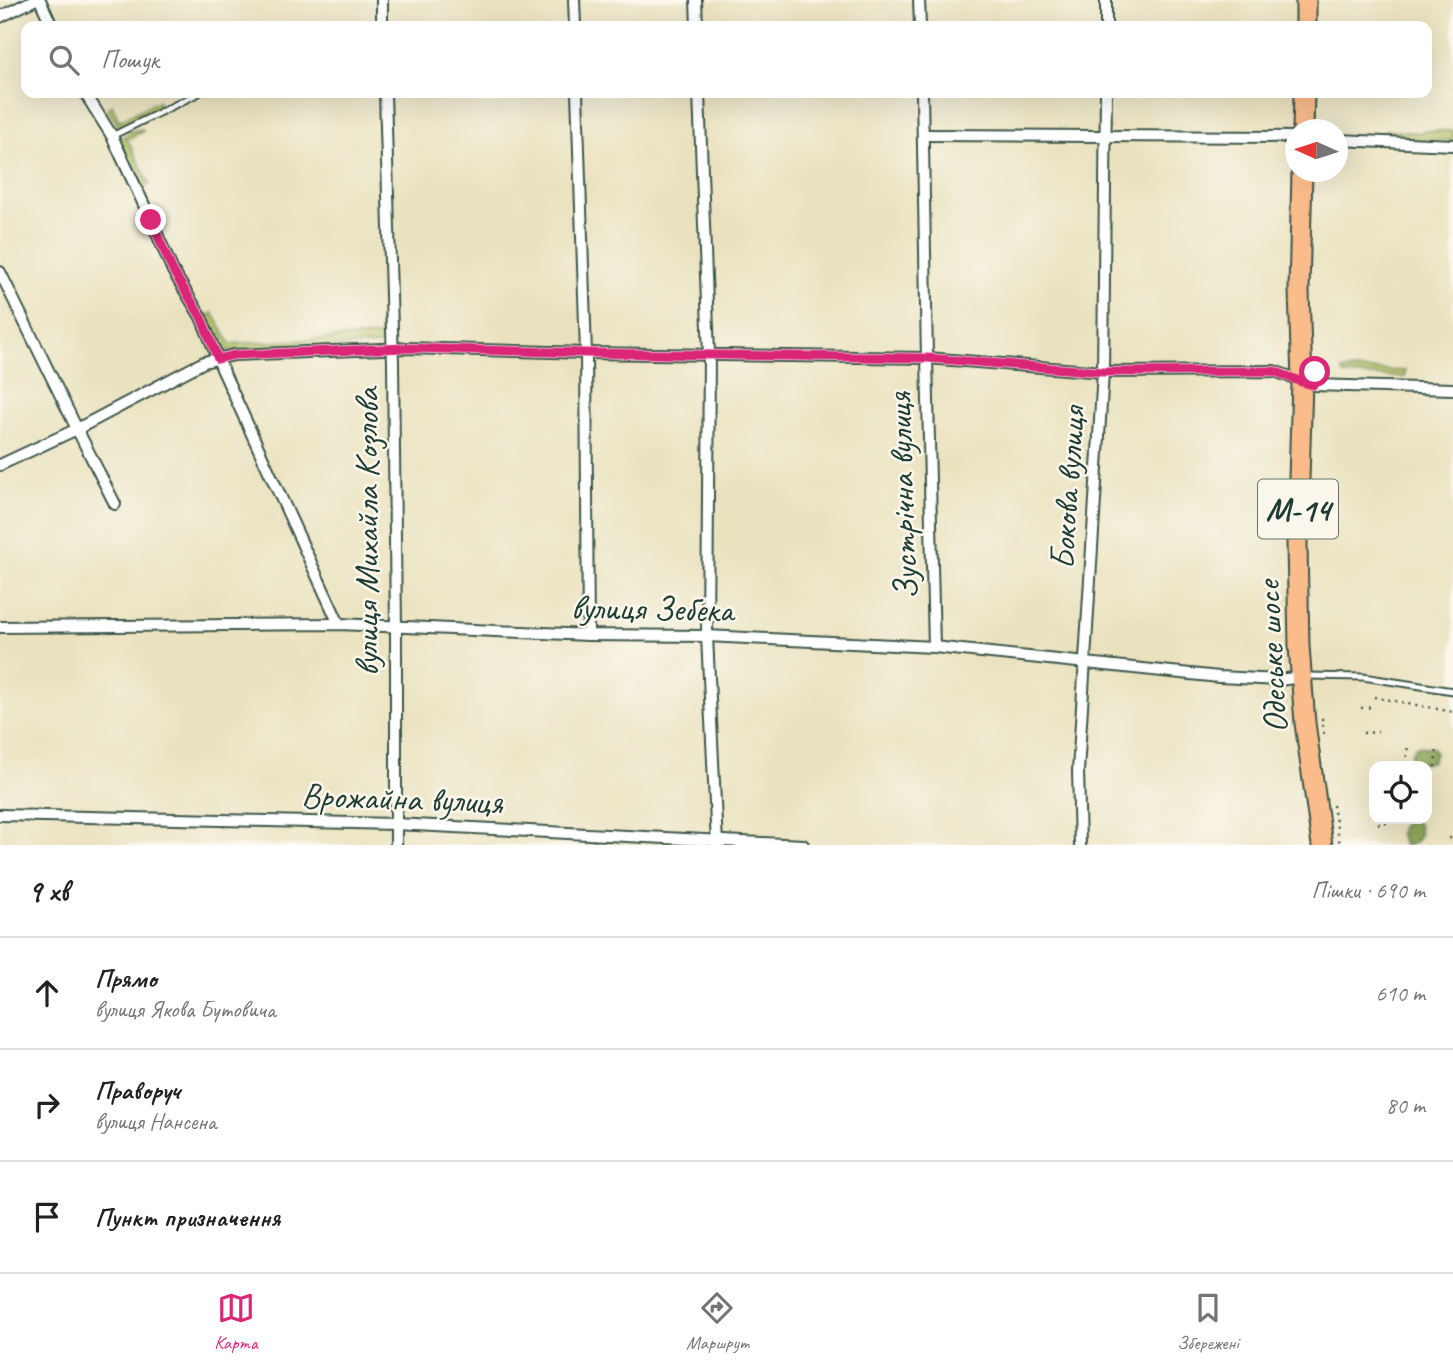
<!DOCTYPE html>
<html lang="uk">
<meta charset="utf-8">
<style>
body{margin:0;font-family:Caveat,sans-serif;background:#f2f2f2;color:#202124}
.controls{position:absolute;right:21px;bottom:21px;display:grid;overflow:hidden;border-radius:14px;box-shadow:0 7px 28px #0002}
.controls button{width:63px;height:63px;display:grid;place-items:center;padding:0;border:0;border-bottom:2px solid #e0e0e0;background:#fff;color:#202124;font:35px sans-serif}
.compass{position:absolute;left:1285px;top:119px;width:63px;height:63px;border-radius:50%;background:#fff;box-shadow:0 7px 28px #0002;rotate:273deg}
.stop{position:absolute;width:21px;height:21px;margin:-16px;border:5px solid #db2777;border-radius:50%;background:#fff}
.stop.end{background:#db2777;border-color:#fff;box-shadow:0 2px 7px #0008}
.list{margin:0;padding:0;list-style:none}
h2{display:flex;justify-content:space-between;align-items:center;height:91px;margin:0;padding:0 28px;font-size:30px}
h2 small{font-size:23px;font-weight:400;color:#757577}
.list li{display:grid;grid-template-columns:46px 1fr auto;gap:21px;align-items:center;box-sizing:border-box;height:112px;padding:0 28px;border-top:2px solid #e0e0e0}
.list b{display:block;font-size:26px;white-space:nowrap}
.list p{margin:0;font-size:23px;white-space:nowrap;color:#757577}
.list em{font-size:23px;font-style:normal;color:#757577}
.icon{flex:none;width:38px;height:38px;fill:none;stroke:currentColor;stroke-width:2;stroke-linecap:round;stroke-linejoin:round}
.map{position:relative;flex:none;width:1453px;height:845px;overflow:hidden}
.search{position:absolute;background:#fff;box-shadow:0 7px 28px #0002;left:21px;right:21px;top:21px;height:77px;display:flex;align-items:center;gap:18px;box-sizing:border-box;padding:0 24px;border-radius:14px;color:#757577;font-size:26px}
.sheet{height:427px;background:#fff}
nav{display:flex;justify-content:space-around;align-items:center;box-sizing:border-box;height:98px;border-top:2px solid #e0e0e0;background:#fff;font-size:19px;color:#757577}
nav a{display:grid;justify-items:center;gap:4px}
nav .on{color:#db2777}
.map>svg:first-child{display:block}
.green{fill:#b0bf61;stroke:#687e4a;stroke-width:2}
.forest{fill:#8ca657;stroke:#567246;stroke-width:2}
.lines{fill:none;stroke-linecap:round;stroke-linejoin:round}
.lane-casing{stroke:#3d5649;stroke-width:9}
.street-casing{stroke:#3d5649;stroke-width:14}
.highway-casing{stroke:#3d5649;stroke-width:23}
.path{stroke:#3d5649;stroke-width:2.5;stroke-dasharray:2 5;stroke-linecap:butt}
.lane{stroke:#fff;stroke-width:5}
.street{stroke:#fff;stroke-width:10}
.highway{stroke:#fabc8b;stroke-width:19}
.route{stroke:#db2777;stroke-width:9}
.labels{text-anchor:middle;stroke-width:5;stroke-linejoin:round;paint-order:stroke}
.shield{fill:#fbf7ec;stroke:#61756b;stroke-width:2}
.shield-label{font-size:33px;font-weight:bold;fill:#1f3d34}
.street-label{font-size:35px;fill:#1f3d34;stroke:#fbf7ec}
</style>
<div class="map">
<svg width="1453" height="845" viewBox="0 0 1453 845">
<rect width="100%" height="100%" fill="#fbf7ec"/>
<filter id="ink" filterUnits="userSpaceOnUse"><feTurbulence type="fractalNoise" baseFrequency=".0143" numOctaves="2"/><feDisplacementMap in="SourceGraphic" scale="14" xChannelSelector="R" yChannelSelector="G"/><feConvolveMatrix kernelMatrix="1 2 1 2 8 2 1 2 1" color-interpolation-filters="sRGB"/></filter>
<filter id="wash" filterUnits="userSpaceOnUse"><feTurbulence type="fractalNoise" baseFrequency=".00686" numOctaves="4" result="noise"/><feDisplacementMap in="SourceGraphic" scale="28" xChannelSelector="R" yChannelSelector="G"/><feGaussianBlur stdDeviation="1.57" result="paint"/><feColorMatrix in="noise" values="0 0 0 0 0 0 0 0 0 0 0 0 0 0 0 0 0 1.4 0 .05"/><feComposite in="paint" operator="in"/></filter>
<g filter="url(#wash)">
<rect width="100%" height="100%" fill="#eae2bf"/>
<g class="green">
<polygon points="158,101 159,108 120,128 108,111 107,109 112,105 119,121"/>
<polygon points="141,129 143,131 127,139 149,183 149,185 142,187 120,140 129,132"/>
<polygon points="1385,130 1421,133 1422,131 1453,131 1453,141 1386,138"/>
<path d="M213 313 230 344 380 336V320L387 321C387 330 389 339 381 345L229 351C217 345 213 328 207 316Z"/>
<polygon points="1343,370 1405,371 1405,377 1344,375"/>
</g>
<g class="forest">
<path d="M1417 746 1433 748 1435 753 1432 761C1426 764 1416 765 1411 761V753Z"/>
<path d="M1409 821H1413L1418 824C1422 837 1417 845 1404 845 1398 835 1398 826 1409 821Z"/>
</g>
</g>
<g filter="url(#ink)">
<g class="lines">
<g class="lane-casing">
<g id="lane">
<polyline points="112,136 199,93"/>
<polyline points="1307,676 1363,677 1453,691"/>
</g>
</g>
<g class="street-casing">
<g id="street">
<polyline points="40,0 52,26"/>
<polyline points="382,0 382,26"/>
<polyline points="574,0 575,26"/>
<polyline points="696,0 697,26"/>
<polyline points="919,0 920,26"/>
<polyline points="0,17 34,0"/>
<polyline points="1106,26 1106,0"/>
<polyline points="85,93 112,136 151,220 173,271 201,317 223,371 339,624"/>
<polyline points="385,93 393,363 396,626 396,845"/>
<polyline points="577,93 586,353 588,635"/>
<polyline points="699,93 709,355 707,636 717,845"/>
<polyline points="922,93 927,358 934,647"/>
<polyline points="924,135 1296,137"/>
<polyline points="1338,140 1453,145"/>
<polyline points="0,272 77,429 115,504"/>
<polyline points="0,465 77,429 204,362 234,355 406,348 586,353 927,358 1103,372 1274,371 1313,385 1453,389"/>
<polyline points="0,627 339,624 588,635 707,636 934,647 1219,677 1280,680 1300,677"/>
<polyline points="0,815 395,824 803,845"/>
<polyline points="1080,845 1078,771 1103,372 1106,93"/>
</g>
</g>
<g class="highway-casing">
<g id="highway">
<polyline points="1306,26 1306,0"/>
<polyline points="1303,130 1304,93"/>
<polyline points="1302,172 1299,290 1302,382 1297,544 1299,646 1305,723 1322,845"/>
</g>
</g>
<g class="path">
<polyline points="1374,697 1453,712"/>
<polyline points="1361,708 1375,707"/>
<polyline points="1322,718 1324,736"/>
<polyline points="1363,733 1378,732"/>
<polyline points="1406,764 1408,744"/>
<polyline points="1435,767 1437,747"/>
<polyline points="1333,805 1340,845"/>
<polyline points="1378,824 1390,822"/>
<polyline points="1449,838 1453,839"/>
</g>
<use href="#lane" class="lane"/>
<use href="#street" class="street"/>
<use href="#highway" class="highway"/>
</g>
</g>
<g class="lines" filter="url(#ink)">
<polyline class="route" points="151,220 173,271 201,317 218,359 234,355 406,348 586,353 927,358 1103,372 1274,371 1302,382 1313,385 1309,369 1315,372"/>
</g>
<g class="labels">
<rect class="shield" x="1258" y="479.5" width="80" height="59" rx="5"/>
<g class="shield-label">
<text x="1298" y="521">М-14</text>
</g>
<g class="street-label">
<text transform="translate(1067 488) rotate(-86)" y="12">Бокова вулиця</text>
<text transform="translate(902 496) rotate(-92)" y="12">Зустрічна вулиця</text>
<text transform="translate(366 532) rotate(-90)" y="12">вулиця Михайла Козлова</text>
<text transform="translate(652 608) rotate(1)" y="12">вулиця Зебека</text>
<text transform="translate(1271 657) rotate(-93)" y="12">Одеське шосе</text>
<text transform="translate(402 798) rotate(2)" y="12">Врожайна вулиця</text>
</g>
</g>
</svg>
<div class="controls">
<button><svg class="icon" aria-label="locate" viewBox="0 0 24 24"><circle cx="12" cy="12" r="6"/><path d="M12 2v4M12 18v4M2 12h4M18 12h4"/></svg></button>
</div>
<svg class="compass" viewBox="-18 -18 36 36"><path d="M0-13l5 13h-10z" fill="#e53935"/><path d="M0 13l5-13h-10z" fill="#757577"/></svg>
<div class="stop" style="left:1315px;top:372px"></div>
<div class="stop end" style="left:151px;top:220px"></div>
<div class="search"><svg class="icon" aria-label="search" viewBox="0 0 24 24"><circle cx="10" cy="10" r="6"/><path d="M15 15l6 6"/></svg>Пошук</div>
</div>
<section class="sheet">
<h2>9 хв<small>Пішки · 690 m</small></h2>
<ul class="list">
<li><svg class="icon" aria-label="ahead" viewBox="0 0 24 24"><path d="M12 20V5M6 11l6-6 6 6"/></svg><div><b>Прямо</b><p>вулиця Якова Бутовича</p></div><em>610 m</em></li>
<li><svg class="icon" aria-label="right" viewBox="0 0 24 24"><path d="M7 20v-9h11M14 6l5 5-5 5"/></svg><div><b>Праворуч</b><p>вулиця Нансена</p></div><em>80 m</em></li>
<li><svg class="icon" aria-label="arrive" viewBox="0 0 24 24"><path d="M6 21V4h12l-3 4 3 4H6"/></svg><div><b>Пункт призначення</b></div></li>
</ul>
</section>
<nav>
<a class="on"><svg class="icon" aria-label="map" viewBox="0 0 24 24"><path d="M3 6l6-2 6 2 6-2v14l-6 2-6-2-6 2zM9 4v14M15 6v14"/></svg>Карта</a>
<a><svg class="icon" aria-label="directions" viewBox="0 0 24 24"><path d="M12 3l9 9-9 9-9-9zM9 14v-3h6M13 9l2 2-2 2"/></svg>Маршрут</a>
<a><svg class="icon" aria-label="saved" viewBox="0 0 24 24"><path d="M7 4h10v16l-5-4-5 4z"/></svg>Збережені</a>
</nav>
